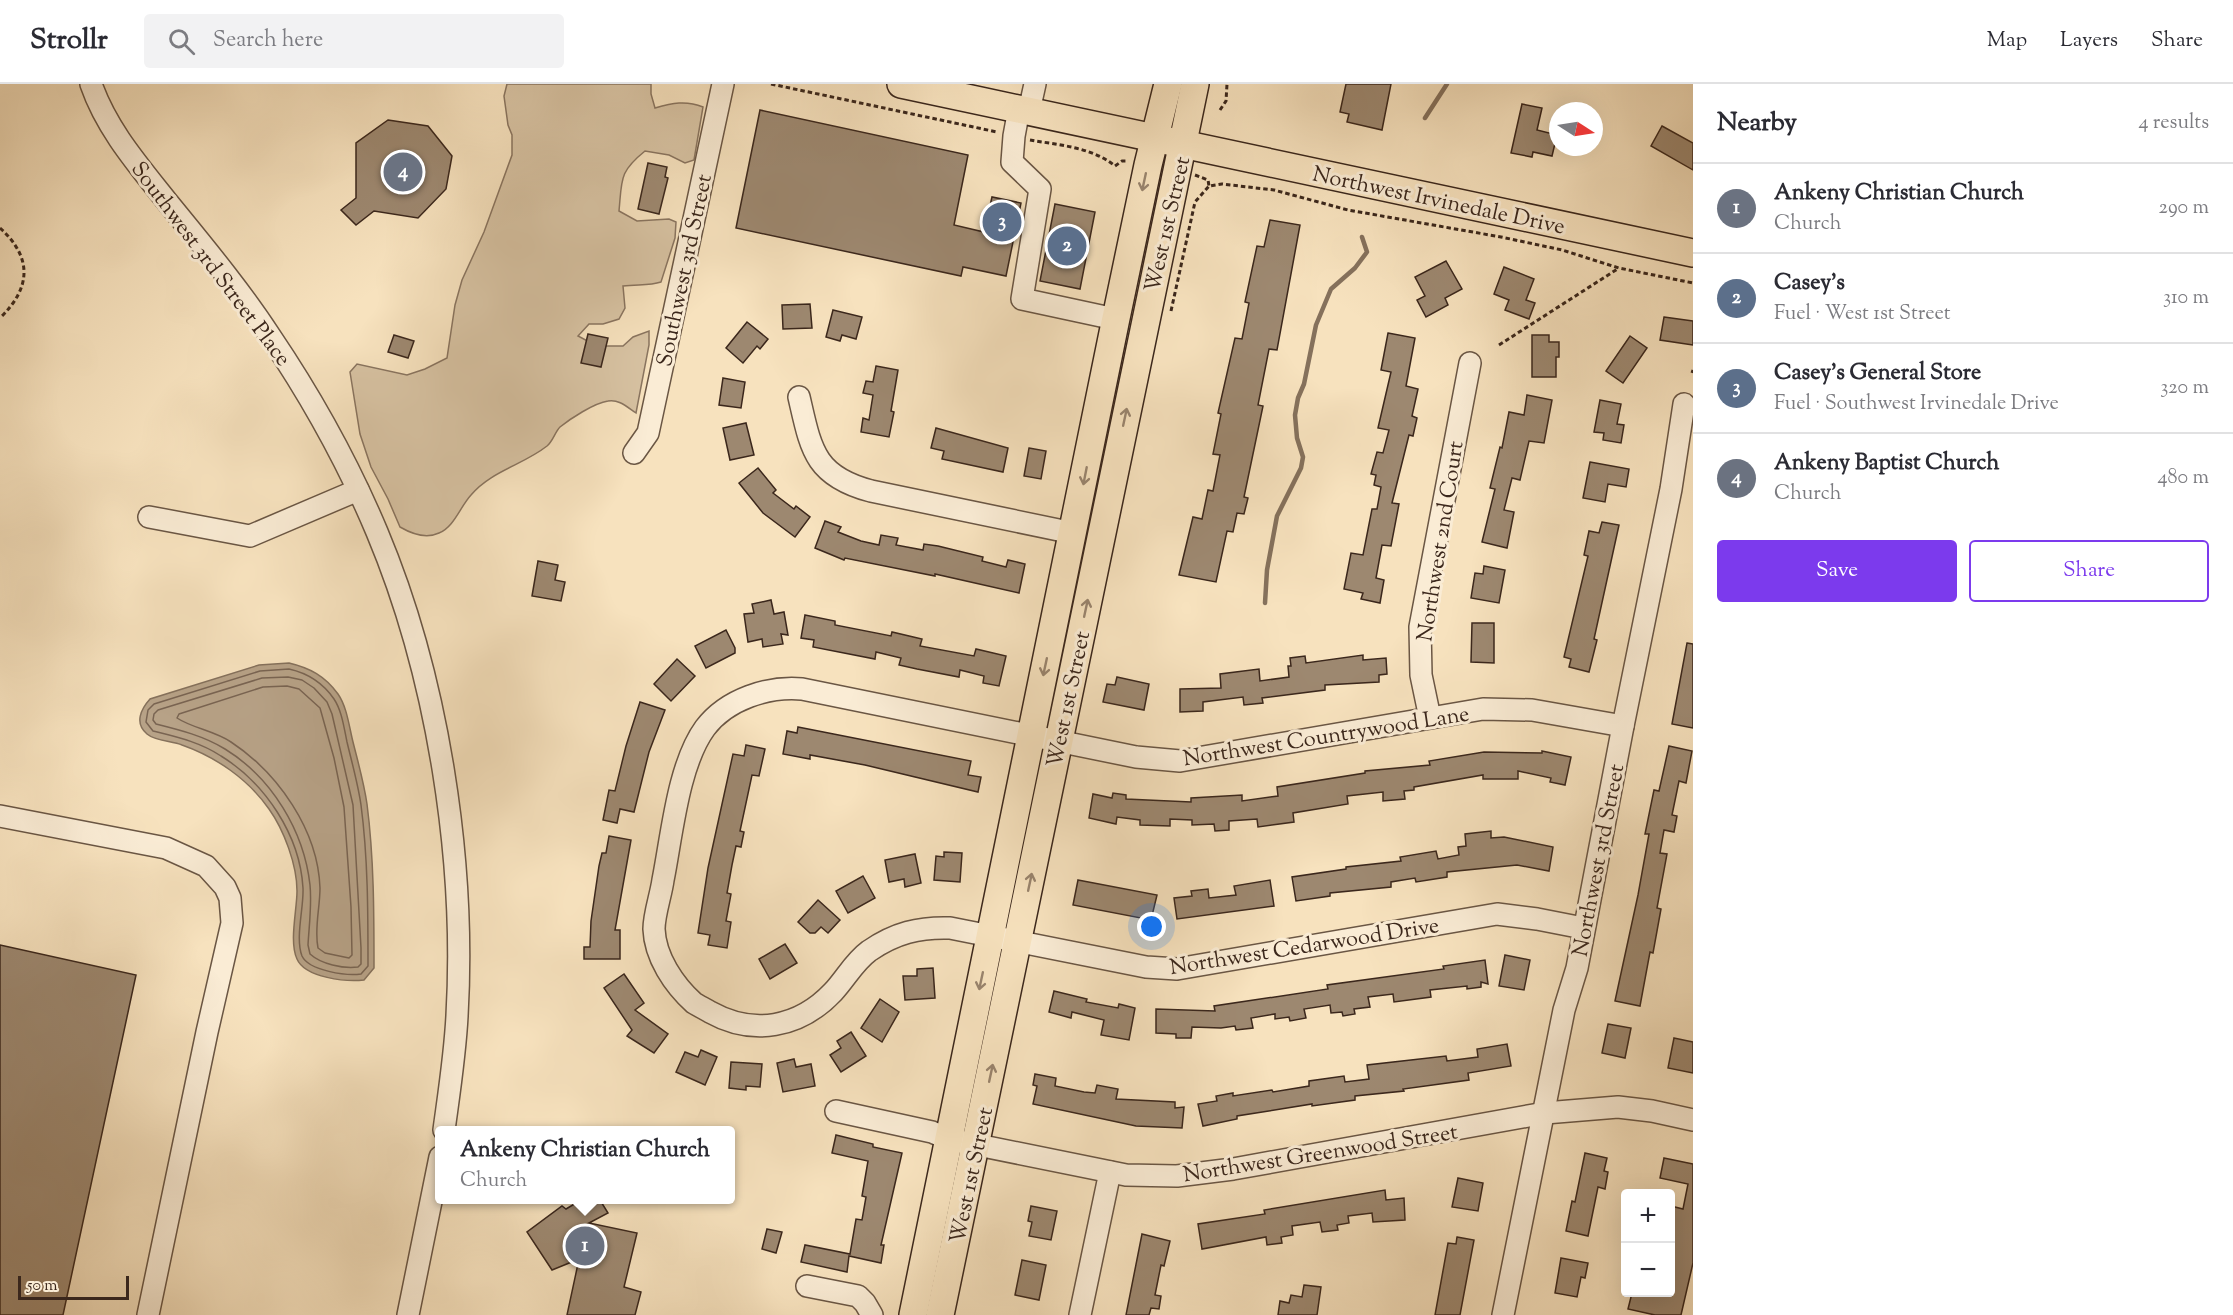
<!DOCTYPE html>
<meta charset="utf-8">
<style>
body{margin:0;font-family:"Sorts Mill Goudy",serif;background:#f2f2f3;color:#2b2b33}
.controls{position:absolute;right:18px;bottom:18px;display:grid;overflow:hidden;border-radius:6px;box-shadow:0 6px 24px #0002}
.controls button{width:54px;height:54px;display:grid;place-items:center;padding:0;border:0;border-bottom:2px solid #e1e1e2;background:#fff;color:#2b2b33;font:30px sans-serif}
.compass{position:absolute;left:1549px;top:18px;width:54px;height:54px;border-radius:50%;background:#fff;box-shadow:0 6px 24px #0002;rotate:102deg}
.scale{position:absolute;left:18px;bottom:15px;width:111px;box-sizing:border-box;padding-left:6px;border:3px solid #3b271c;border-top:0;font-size:16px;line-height:21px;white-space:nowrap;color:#3b271c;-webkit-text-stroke:4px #faecd5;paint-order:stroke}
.you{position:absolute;left:1152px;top:843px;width:21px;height:21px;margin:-15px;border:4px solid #fff;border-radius:50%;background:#1a73e8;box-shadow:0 0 0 9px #1a73e833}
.badge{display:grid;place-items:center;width:39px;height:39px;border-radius:50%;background:#7c3aed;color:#fff;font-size:20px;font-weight:700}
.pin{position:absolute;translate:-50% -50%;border:3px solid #fff;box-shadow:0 2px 6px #0006}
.popup{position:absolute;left:435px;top:1042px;width:300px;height:78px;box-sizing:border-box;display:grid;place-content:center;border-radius:6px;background:#fff;filter:drop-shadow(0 2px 4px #0005);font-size:20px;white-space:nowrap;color:#7c7c81}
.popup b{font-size:22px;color:#2b2b33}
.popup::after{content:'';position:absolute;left:50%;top:100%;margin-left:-12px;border:12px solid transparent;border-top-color:#fff}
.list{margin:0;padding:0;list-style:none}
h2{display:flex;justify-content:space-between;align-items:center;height:78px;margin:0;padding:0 24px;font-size:26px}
h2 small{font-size:20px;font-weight:400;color:#7c7c81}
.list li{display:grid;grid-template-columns:39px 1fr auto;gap:18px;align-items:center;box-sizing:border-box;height:90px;padding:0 24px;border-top:2px solid #e1e1e2}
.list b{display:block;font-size:22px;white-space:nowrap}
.list p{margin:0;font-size:20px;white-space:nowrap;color:#7c7c81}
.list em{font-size:20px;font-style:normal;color:#7c7c81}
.actions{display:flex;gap:12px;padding:18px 24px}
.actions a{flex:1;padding:14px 0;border:2px solid #7c3aed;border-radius:6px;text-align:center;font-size:21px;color:#7c3aed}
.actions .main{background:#7c3aed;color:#fff}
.icon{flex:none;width:33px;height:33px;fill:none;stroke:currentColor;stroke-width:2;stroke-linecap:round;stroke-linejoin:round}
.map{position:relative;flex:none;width:1693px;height:1231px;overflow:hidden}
header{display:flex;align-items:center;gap:36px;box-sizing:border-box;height:84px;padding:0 30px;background:#fff;border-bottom:2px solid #e1e1e2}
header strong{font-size:28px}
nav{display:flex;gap:33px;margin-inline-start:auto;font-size:21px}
.search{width:420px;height:54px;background:#f2f2f3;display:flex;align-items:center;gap:15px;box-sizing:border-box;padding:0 21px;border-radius:6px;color:#7c7c81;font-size:22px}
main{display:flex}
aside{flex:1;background:#fff}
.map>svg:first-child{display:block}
.green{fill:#d7c2a2;stroke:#89745f;stroke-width:1.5}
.water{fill:#b7a287;stroke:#85715c;stroke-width:1.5}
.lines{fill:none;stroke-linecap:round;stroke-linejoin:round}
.shore{stroke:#796452;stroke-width:1.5}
.stream{stroke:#85715c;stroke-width:4.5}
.building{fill:#9d8870;stroke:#3b271c;stroke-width:1.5}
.minor-casing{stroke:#6a5644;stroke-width:24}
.major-casing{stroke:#3b271c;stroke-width:30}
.path{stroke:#3b271c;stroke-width:3;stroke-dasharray:4.5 3;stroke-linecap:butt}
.minor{stroke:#faecd5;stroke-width:21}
.major{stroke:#f7e2be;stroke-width:27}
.oneway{stroke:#99846d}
.labels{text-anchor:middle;stroke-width:6;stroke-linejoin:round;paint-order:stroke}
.street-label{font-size:22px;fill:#3b271c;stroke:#faecd5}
</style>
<header>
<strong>Strollr</strong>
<div class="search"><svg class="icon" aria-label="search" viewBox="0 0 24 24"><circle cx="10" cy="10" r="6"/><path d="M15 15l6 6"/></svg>Search here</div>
<nav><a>Map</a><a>Layers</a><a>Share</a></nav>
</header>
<main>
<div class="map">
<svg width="1693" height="1231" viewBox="0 0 1693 1231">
<rect width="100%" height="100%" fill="#f7e2be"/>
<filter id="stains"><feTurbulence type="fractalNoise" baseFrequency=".00333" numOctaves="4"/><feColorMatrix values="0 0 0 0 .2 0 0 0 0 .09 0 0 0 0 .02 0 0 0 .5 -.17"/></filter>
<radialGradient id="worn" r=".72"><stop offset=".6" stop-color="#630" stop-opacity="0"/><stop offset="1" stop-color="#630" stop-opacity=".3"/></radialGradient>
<path class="green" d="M507 0H651V10L655 24C672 19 686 16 703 23L694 76 685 79 669 71 645 67C619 88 622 95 619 127L637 137 669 135 676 138 675 154 661 198C649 202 637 200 623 202L625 224 619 235 603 240H589L578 252 597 262H623L633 253 649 247V261L636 329C627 323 619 315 608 317 594 319 570 335 560 343 555 348 553 357 547 362 523 381 491 387 471 411 460 423 454 443 439 449 426 455 412 450 400 443L388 415 371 383 360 350 350 288 357 280 407 291 425 285 447 274 455 221 462 196 484 148 512 71V51L508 41 504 12Z"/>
<path class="water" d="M289 579C310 584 325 592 338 610 347 623 349 642 353 658 358 678 364 699 367 720 374 774 374 830 374 884L364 896C347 898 305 894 297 875 289 858 297 826 297 807 297 781 284 746 269 725 248 695 216 673 182 661 172 657 155 657 147 650 134 639 141 625 150 615L259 581Z"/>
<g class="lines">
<g class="shore">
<path d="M289 585C307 589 323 599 334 615 342 627 344 644 347 658 352 679 358 700 361 721 368 774 368 829 368 882L361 890C347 892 309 887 302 872 295 854 304 823 303 804 300 751 265 699 221 672 200 658 177 653 153 647L146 638 148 626 154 620 260 587Z"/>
<path d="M288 593 302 596 314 604 327 618 332 630 353 721 361 864V880L358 883C343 885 321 880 310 870L308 861C309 842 312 821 310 801 304 747 272 694 225 665 204 652 180 646 156 640L153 636 154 630 158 626 262 594Z"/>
<path d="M287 602 299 605 320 624 334 674 344 723 351 823 352 871 349 874 325 869 318 864C314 845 320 824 320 804 318 746 278 689 231 658 215 647 192 644 177 634L179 630 263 603Z"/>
</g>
<g class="stream">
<polyline points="1425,34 1447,0"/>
<polyline points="1265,519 1267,486 1277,432 1301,384 1303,373 1297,354 1295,331 1298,314 1304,300 1316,241 1331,205 1355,184 1367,168 1362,153"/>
</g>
</g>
<g class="building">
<polygon points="1346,0 1391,0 1382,46 1347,38 1349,30 1340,28"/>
<polygon points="1522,20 1542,24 1537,46 1557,51 1552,72 1533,68 1532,73 1511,69"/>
<polygon points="760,26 968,71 954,141 984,148 992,113 1021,119 1006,192 963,183 961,192 736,144"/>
<polygon points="388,36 428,42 452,72 446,105 418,134 374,127 356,141 341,126 356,114 356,59"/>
<polygon points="1662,42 1693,59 1693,86 1651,62"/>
<polygon points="648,79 667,83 665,93 668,94 659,130 638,125"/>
<polygon points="1055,120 1095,128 1080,205 1040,197"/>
<polygon points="1270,136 1300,141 1277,266 1269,265 1258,321 1263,322 1244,413 1248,414 1244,430 1237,429 1233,448 1227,447 1216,498 1179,491 1193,433 1202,435 1208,406 1213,407 1220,371 1213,370 1221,330 1218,329 1235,254 1242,255 1249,219 1245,218 1257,162 1264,163"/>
<polygon points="1446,177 1462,205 1445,214 1448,221 1426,233 1417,216 1425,212 1415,193"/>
<polygon points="1504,183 1534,195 1526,216 1535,219 1529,235 1505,226 1509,216 1494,210"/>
<polygon points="810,220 812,244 783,245 782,221"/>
<polygon points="833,226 862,233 856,255 842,251 840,257 826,253"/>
<polygon points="1664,233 1693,237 1693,261 1660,256"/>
<polygon points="747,238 768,255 760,265 757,262 743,279 726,264"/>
<polygon points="1388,249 1415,254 1406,302 1418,305 1412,332 1417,334 1413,352 1409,351 1392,419 1399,420 1391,462 1382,461 1376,494 1384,496 1380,519 1361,515 1363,509 1344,505 1351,469 1363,471 1372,425 1377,425 1381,403 1374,401 1376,391 1371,390 1377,368 1383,369 1389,346 1378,344 1391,288 1381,286"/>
<polygon points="588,250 608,254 601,283 581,279"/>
<polygon points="394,251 414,257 408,274 388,268"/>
<polygon points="1532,251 1549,251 1549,258 1559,258 1559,273 1556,273 1556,293 1532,293"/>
<polygon points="1630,252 1647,264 1623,299 1606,287"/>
<polygon points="876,282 898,286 891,327 894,328 889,353 861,348 863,334 869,336 873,311 863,309 866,297 873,298"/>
<polygon points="723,294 745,298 741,324 719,321"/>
<polygon points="1527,311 1552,316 1544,359 1529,357 1520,396 1512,394 1504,426 1514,428 1507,464 1482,458 1495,405 1490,404 1500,363 1502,364 1509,328 1524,331"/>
<polygon points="1600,316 1621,320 1617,340 1624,341 1621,359 1603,356 1604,349 1594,348"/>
<polygon points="746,339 754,371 730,376 723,344"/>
<polygon points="936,344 1008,364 1003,388 942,375 944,367 931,364"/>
<polygon points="1029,364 1046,367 1041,395 1024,392"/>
<polygon points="1590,378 1629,385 1626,403 1608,400 1605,418 1583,414"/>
<polygon points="758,384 776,406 773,409 794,425 796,422 810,433 795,453 763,429 739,399"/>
<polygon points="825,437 841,443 838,448 861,457 879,461 881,451 898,454 896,461 923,466 924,460 938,462 983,473 982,477 1006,483 1008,476 1025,480 1019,509 935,490 935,492 845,474 844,476 815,464"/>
<polygon points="1602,438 1619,441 1594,555 1597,556 1589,588 1569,583 1571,575 1564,573 1588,472 1584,471 1589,447 1599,449"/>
<polygon points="538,477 558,481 555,496 565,498 561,517 532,512"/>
<polygon points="1484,482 1505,486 1499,519 1471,514 1475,489 1483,490"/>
<polygon points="771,516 774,530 784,528 788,551 781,550 783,560 763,563 762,555 748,558 744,530 754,529 752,520"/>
<polygon points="805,531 835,537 835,541 891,552 892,548 922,555 920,562 974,572 976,565 1006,572 999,602 983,599 984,592 960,586 959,593 917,585 899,581 901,574 876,568 875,575 813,563 814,556 801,554"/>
<polygon points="1472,539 1494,539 1494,579 1471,578"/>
<polygon points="726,546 735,564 735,569 706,584 695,562"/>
<polygon points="1687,559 1693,560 1693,644 1672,640"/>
<polygon points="1363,571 1363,576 1386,574 1387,590 1379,591 1379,598 1325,601 1325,606 1262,614 1263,619 1244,621 1243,613 1203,618 1203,627 1180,628 1180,605 1221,604 1220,590 1259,585 1260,597 1289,593 1288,582 1291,582 1290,574 1305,572 1306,579"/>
<polygon points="677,575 695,592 671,617 654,600"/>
<polygon points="1117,593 1149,600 1144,626 1103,618 1107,600 1115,601"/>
<polygon points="640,618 665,626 649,668 634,728 620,725 617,739 603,736 609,706 615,707 626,662"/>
<polygon points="798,643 971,677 968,691 981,693 978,708 865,681 810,671 810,675 783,670 787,647 797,649"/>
<polygon points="746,661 765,665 759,692 752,691 740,747 744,748 741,763 736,762 732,781 727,809 731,810 726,837 731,838 727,864 708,861 710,851 698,849 708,784 733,670 744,672"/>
<polygon points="1669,662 1692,667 1686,699 1679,697 1672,731 1677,732 1674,748 1664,746 1660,769 1667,770 1657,824 1661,825 1653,869 1650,868 1640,922 1615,917 1638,811 1649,750 1645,750 1654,706 1659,707"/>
<polygon points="1542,667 1571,673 1565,701 1550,698 1551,694 1518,687 1518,695 1483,695 1483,691 1414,703 1414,706 1404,707 1405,715 1383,717 1383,708 1347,712 1348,720 1293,729 1294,738 1258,743 1257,735 1229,737 1229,746 1215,747 1214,740 1192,741 1192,736 1170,735 1170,742 1140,741 1140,736 1117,733 1116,740 1089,734 1093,710 1112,714 1113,709 1126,711 1126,715 1191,718 1191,714 1242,711 1242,717 1278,712 1277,703 1365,689 1365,687 1430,681 1429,677 1484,668 1542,669"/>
<polygon points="1491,747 1491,754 1504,753 1553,763 1549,787 1517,781 1447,788 1447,793 1416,798 1415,794 1391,798 1391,803 1330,809 1330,812 1296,817 1292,793 1346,785 1346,783 1401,777 1400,773 1436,767 1438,775 1459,771 1458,763 1466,762 1465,750"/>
<polygon points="609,752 631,756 615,846 620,846 620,875 584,875 584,863 590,863 591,837 599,782 602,769 606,769"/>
<polygon points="944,768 962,769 960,798 934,796 936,772 944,773"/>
<polygon points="915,770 921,799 905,803 904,795 889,798 885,776"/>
<polygon points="863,792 875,814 848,829 836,807"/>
<polygon points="1078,796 1157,811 1151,836 1073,821"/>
<polygon points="1270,796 1274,822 1177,835 1174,814 1192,812 1191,807 1208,805 1209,814 1236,811 1234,802"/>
<polygon points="818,816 840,836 828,849 821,843 815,849 810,849 798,838"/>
<polygon points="785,860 797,879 770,895 759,875"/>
<polygon points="0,861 136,891 63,1231 0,1231"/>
<polygon points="1505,871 1530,876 1524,906 1499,902"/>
<polygon points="1485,876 1488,900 1481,898 1481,903 1467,905 1467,902 1430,906 1431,913 1394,918 1393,910 1368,913 1370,923 1354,925 1355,930 1343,932 1342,928 1331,929 1330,921 1304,925 1306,934 1290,937 1289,933 1275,935 1275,930 1251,934 1253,944 1236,946 1235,942 1221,944 1192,943 1191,954 1176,954 1176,950 1156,949 1156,925 1215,927 1214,922 1328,905 1327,901 1444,885 1443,882"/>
<polygon points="933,884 935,914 905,916 903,892 917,892 917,885"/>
<polygon points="624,890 644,919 635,926 668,950 654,969 627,952 632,946 604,904"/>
<polygon points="1054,907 1087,915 1086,918 1118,924 1119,920 1135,924 1129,956 1101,951 1104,936 1072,928 1071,934 1049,928"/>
<polygon points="880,915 899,928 882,958 861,944"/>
<polygon points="1608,940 1631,944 1625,974 1602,969"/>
<polygon points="851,948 866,972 841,988 830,971 841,964 837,957"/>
<polygon points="1674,954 1693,958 1693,989 1668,984"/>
<polygon points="1507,960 1511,982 1468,989 1469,996 1403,1005 1404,1007 1355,1012 1355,1016 1312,1022 1312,1020 1237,1032 1237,1035 1203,1042 1198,1020 1217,1017 1216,1012 1233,1009 1233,1012 1272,1006 1273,1008 1309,1002 1309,997 1344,992 1345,998 1369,995 1367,981 1446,972 1447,977 1478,973 1477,965"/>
<polygon points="701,966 717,973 705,1001 676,988 685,968 698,973"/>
<polygon points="794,975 796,983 811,980 815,1002 783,1008 777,979"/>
<polygon points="731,978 762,980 760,1003 746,1002 746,1006 729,1004"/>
<polygon points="1035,990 1056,994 1055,1002 1084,1008 1095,1009 1097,1001 1118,1005 1116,1015 1175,1018 1175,1024 1184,1023 1182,1044 1136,1042 1033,1020 1037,1002 1033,1001"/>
<polygon points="836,1051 873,1060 873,1063 902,1069 881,1161 884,1161 881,1179 849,1172 847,1188 801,1178 805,1161 850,1170 856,1135 862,1136 866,1113 862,1112 868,1077 832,1069"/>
<polygon points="1585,1069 1607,1074 1604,1087 1608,1088 1605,1105 1598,1103 1588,1152 1566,1147 1572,1117 1575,1118"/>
<polygon points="1664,1074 1693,1080 1693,1179 1681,1231 1655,1231 1628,1225 1632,1209 1671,1209 1671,1122 1683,1125 1688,1100 1660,1094"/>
<polygon points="1458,1094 1483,1099 1478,1127 1452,1123"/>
<polygon points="1385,1106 1386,1116 1404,1114 1405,1136 1373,1138 1372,1129 1348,1132 1349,1139 1337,1141 1338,1146 1322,1148 1320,1138 1292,1142 1293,1151 1281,1153 1282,1159 1267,1161 1266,1153 1202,1165 1198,1140 1265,1130 1264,1126"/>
<polygon points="581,1116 600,1116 608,1129 589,1139 637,1149 624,1203 641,1208 635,1231 567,1231 579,1175 552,1186 527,1148 562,1122 566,1125"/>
<polygon points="1031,1122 1057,1127 1051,1156 1029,1152 1032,1138 1028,1137"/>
<polygon points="767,1145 782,1148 776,1169 762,1165"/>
<polygon points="1142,1150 1170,1157 1164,1182 1161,1181 1155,1211 1161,1212 1159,1225 1151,1224 1149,1231 1126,1231"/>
<polygon points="1457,1153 1474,1156 1460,1231 1435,1231 1448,1159 1456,1160"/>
<polygon points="1561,1174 1588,1179 1585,1194 1581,1193 1577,1213 1555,1209"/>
<polygon points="1022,1176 1046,1181 1039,1216 1015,1211"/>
<polygon points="1304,1201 1321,1203 1317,1231 1278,1231 1280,1217 1289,1219 1291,1211 1302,1213"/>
</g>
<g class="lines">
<g class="minor-casing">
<g id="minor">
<path d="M91 0C107 46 139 82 169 120 204 163 240 206 270 252 312 314 348 379 377 448 438 593 466 776 457 932 455 971 449 1009 444 1046"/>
<polyline points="1019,25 1014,52 1012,78 1040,105 1022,215 1115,235"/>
<polyline points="1029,27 1035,0"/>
<path d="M799 313C811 365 814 392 871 407L1073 449"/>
<polyline points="634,369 648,349 723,0"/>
<polyline points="149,433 250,452 358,406"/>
<polyline points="1430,634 1421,591 1420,543 1470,279"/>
<polyline points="0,732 166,764 206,782 225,803 230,814 232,839 207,948 148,1231"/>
<path d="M1583 844 1537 835 1497 830 1177 885 1146 883 950 844C919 843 895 849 869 867 854 878 846 894 833 908 799 944 753 952 710 928 705 925 699 922 694 919 674 901 655 873 654 845 654 830 661 811 663 796 672 751 678 681 705 644 727 615 768 602 802 605L1136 673 1180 677 1483 625 1532 626 1623 642"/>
<polyline points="836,1027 932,1048 948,1055 1126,1091 1177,1092 1233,1085 1545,1029 1618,1023 1652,1027 1693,1036"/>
<polyline points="807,1202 858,1212 865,1219 872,1231"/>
<polyline points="408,1231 440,1073"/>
<polyline points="1080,1231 1110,1088"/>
<polyline points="1503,1231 1564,926 1577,884 1623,642 1671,405 1684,320"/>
</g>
</g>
<g class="major-casing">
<g id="major">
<polyline points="901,0 1693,169"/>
<polyline points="913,1231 1115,239 1148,81 1168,0"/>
<polyline points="940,1231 1195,0"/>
</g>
</g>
<g class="path">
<polyline points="771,0 997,48"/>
<polyline points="1220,26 1226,17 1227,0"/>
<path d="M1030 56C1058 61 1092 63 1115 82L1122 77H1127"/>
<polyline points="1195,91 1208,96 1209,102"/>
<path d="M0 144C33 174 31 204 0 234"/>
<polyline points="1171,227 1195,118 1209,102 1222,100 1274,106 1348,126 1501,153 1562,166 1619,184 1693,199"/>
<polyline points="1499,261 1619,184"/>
<polyline points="1692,289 1693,286"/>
</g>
<use href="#minor" class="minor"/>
<use href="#major" class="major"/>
</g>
<defs><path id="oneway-shaft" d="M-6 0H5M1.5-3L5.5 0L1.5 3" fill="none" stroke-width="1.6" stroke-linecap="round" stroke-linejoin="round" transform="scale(1.5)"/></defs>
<g class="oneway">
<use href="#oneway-shaft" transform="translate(1144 98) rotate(102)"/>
<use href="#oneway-shaft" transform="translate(1125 333) rotate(-78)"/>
<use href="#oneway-shaft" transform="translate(1085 392) rotate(101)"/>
<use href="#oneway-shaft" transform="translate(1086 524) rotate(-78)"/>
<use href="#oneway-shaft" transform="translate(1045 583) rotate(102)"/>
<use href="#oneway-shaft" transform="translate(1030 798) rotate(-78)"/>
<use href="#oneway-shaft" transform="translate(981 897) rotate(102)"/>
<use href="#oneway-shaft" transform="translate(991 989) rotate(-78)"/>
</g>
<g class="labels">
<g class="street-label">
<text transform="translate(1439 115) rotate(12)" y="8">Northwest Irvinedale Drive</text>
<text transform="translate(1166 140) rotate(-77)" y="8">West 1st Street</text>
<text transform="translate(212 179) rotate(53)" y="8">Southwest 3rd Street Place</text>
<text transform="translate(683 186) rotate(-78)" y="8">Southwest 3rd Street</text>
<text transform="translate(1439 457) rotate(-81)" y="8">Northwest 2nd Court</text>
<text transform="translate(1067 615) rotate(-78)" y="8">West 1st Street</text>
<text transform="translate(1326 651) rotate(-9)" y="8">Northwest Countrywood Lane</text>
<text transform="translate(1597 776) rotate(-79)" y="8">Northwest 3rd Street</text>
<text transform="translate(1304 861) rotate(-9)" y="8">Northwest Cedarwood Drive</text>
<text transform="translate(1320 1068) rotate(-9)" y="8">Northwest Greenwood Street</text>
<text transform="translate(970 1091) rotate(-78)" y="8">West 1st Street</text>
</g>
</g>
<rect width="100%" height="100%" filter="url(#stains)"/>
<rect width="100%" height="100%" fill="url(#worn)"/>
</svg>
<div class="controls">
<button>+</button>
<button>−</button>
</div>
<svg class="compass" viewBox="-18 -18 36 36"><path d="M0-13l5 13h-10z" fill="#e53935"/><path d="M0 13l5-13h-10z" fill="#7c7c81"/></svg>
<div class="scale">50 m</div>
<div class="you"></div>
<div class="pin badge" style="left:585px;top:1162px;background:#6b7280">1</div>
<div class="popup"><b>Ankeny Christian Church</b>Church</div>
<div class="pin badge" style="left:1067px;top:162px;background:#5c6f8a">2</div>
<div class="pin badge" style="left:1002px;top:138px;background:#5c6f8a">3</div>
<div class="pin badge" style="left:403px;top:88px;background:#6b7280">4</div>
</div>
<aside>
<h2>Nearby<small>4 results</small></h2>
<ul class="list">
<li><span class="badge" style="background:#6b7280">1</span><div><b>Ankeny Christian Church</b><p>Church</p></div><em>290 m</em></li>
<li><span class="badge" style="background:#5c6f8a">2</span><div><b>Casey's</b><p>Fuel · West 1st Street</p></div><em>310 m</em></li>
<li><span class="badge" style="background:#5c6f8a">3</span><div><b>Casey's General Store</b><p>Fuel · Southwest Irvinedale Drive</p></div><em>320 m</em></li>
<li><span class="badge" style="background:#6b7280">4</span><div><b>Ankeny Baptist Church</b><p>Church</p></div><em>480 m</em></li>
</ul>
<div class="actions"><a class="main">Save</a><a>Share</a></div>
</aside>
</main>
